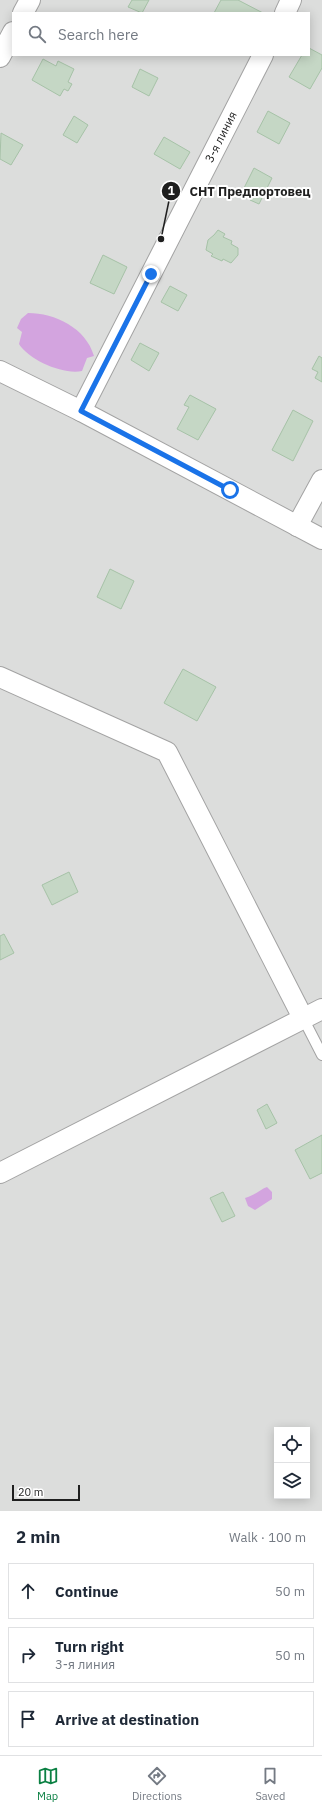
<!DOCTYPE html>
<meta charset="utf-8">
<style>
body{margin:0;font-family:"IBM Plex Sans",sans-serif;background:#f6f6f7;color:#1f2937}
.controls{position:absolute;right:12px;bottom:12px;display:grid;overflow:hidden;border-radius:0px;box-shadow:0 2px 10px #0003}
.controls button{width:36px;height:36px;display:grid;place-items:center;padding:0;border:0;border-bottom:1px solid #e0e1e3;background:#fff;color:#1f2937;font:20px sans-serif}
.scale{position:absolute;left:12px;bottom:10px;width:68px;box-sizing:border-box;padding-left:4px;border:2px solid #1f1f1f;border-top:0;font-size:11px;line-height:14px;white-space:nowrap;color:#1f1f1f;-webkit-text-stroke:3px #fff;paint-order:stroke}
.stop{position:absolute;width:12px;height:12px;margin:-9px;border:3px solid #1a73e8;border-radius:50%;background:#fff}
.stop.end{background:#1a73e8;border-color:#fff;box-shadow:0 1px 4px #0008}
.list{margin:0;padding:0;list-style:none}
h2{display:flex;justify-content:space-between;align-items:center;height:52px;margin:0;padding:0 16px;font-size:17px}
h2 small{font-size:13px;font-weight:400;color:#747a83}
.list li{display:grid;grid-template-columns:26px 1fr auto;gap:12px;align-items:center;box-sizing:border-box;height:56px;margin:0 8px 8px;padding:0 8px;border:1px solid #e0e1e3;border-radius:0px}
.list b{display:block;font-size:15px;white-space:nowrap}
.list p{margin:0;font-size:13px;white-space:nowrap;color:#747a83}
.list em{font-size:13px;font-style:normal;color:#747a83}
.icon{flex:none;width:22px;height:22px;fill:none;stroke:currentColor;stroke-width:2;stroke-linecap:round;stroke-linejoin:round}
.map{position:relative;flex:none;width:322px;height:1511px;overflow:hidden}
.search{position:absolute;background:#fff;box-shadow:0 2px 10px #0003;left:12px;right:12px;top:12px;height:44px;display:flex;align-items:center;gap:10px;box-sizing:border-box;padding:0 14px;border-radius:0px;color:#747a83;font-size:15px}
.sheet{height:244px;background:#fff}
nav{display:flex;justify-content:space-around;align-items:center;box-sizing:border-box;height:56px;border-top:1px solid #e0e1e3;background:#fff;font-size:11px;color:#747a83}
nav a{display:grid;justify-items:center;gap:2px}
nav .on{color:#0b8043}
.map>svg:first-child{display:block}
.residential{fill:#dcdddc;fill-rule:evenodd}
.water{fill:#d3a4df}
.building{fill:#c5d7c5;stroke:#a6c2a7}
.lines{fill:none;stroke-linecap:round;stroke-linejoin:round}
.lane-casing{stroke:#a3a3a3;stroke-width:12}
.street-casing{stroke:#a3a3a3;stroke-width:22}
.lane{stroke:#fff;stroke-width:10}
.street{stroke:#fff;stroke-width:20}
.route{stroke:#1a73e8;stroke-width:5}
.labels{text-anchor:middle;stroke-width:4;stroke-linejoin:round;paint-order:stroke}
.street-label{font-size:12px;fill:#1f1f1f;stroke:#fff}
.leader{fill:none;stroke:#1f1f1f;stroke-width:1.5}
.callout-dot{fill:#1f1f1f;stroke:#fff;stroke-width:1.5}
.mark-label{font-size:12px;text-anchor:middle;font-weight:bold;fill:#fff}
.callout-label{font-size:13px;text-anchor:middle;font-weight:bold;fill:#1f1f1f;stroke:#fff;stroke-width:4;stroke-linejoin:round;paint-order:stroke}
</style>
<div class="map">
<svg width="322" height="1511" viewBox="0 0 322 1511">
<rect width="100%" height="100%" fill="#e5f0e7"/>
<path class="residential" d="M0 0H322V1511H0ZM13 13H309V55H13ZM277 1430H307V1496H277Z"/>
<g class="water">
<path d="M28 313C55 313 86 328 94 356L87 358 82 371C63 375 29 360 19 344L22 332 17 328 21 319Z"/>
<path d="M267 1187 272 1192V1199L255 1210 248 1206 245 1198C254 1196 259 1190 267 1187Z"/>
</g>
<g class="building">
<polygon points="132,0 149,0 142,13 128,7"/>
<polygon points="221,0 238,0 263,13 214,13"/>
<polygon points="309,48 322,55 322,68 310,89 289,77 302,55 309,55"/>
<polygon points="43,59 56,66 58,61 74,69 68,82 72,84 68,91 64,89 60,96 32,80"/>
<polygon points="140,69 158,78 149,96 132,87"/>
<polygon points="268,111 290,123 279,144 257,132"/>
<polygon points="74,116 88,125 77,143 63,135"/>
<polygon points="1,133 23,145 11,165 0,159"/>
<polygon points="164,137 190,152 180,169 154,154"/>
<polygon points="254,168 272,178 259,204 250,200 253,195 243,190"/>
<polygon points="218,230 225,234 223,237 232,241 231,244 238,248 238,255 231,263 223,259 222,261 211,256 213,254 206,250 208,240 214,235"/>
<polygon points="103,255 127,267 114,294 90,283"/>
<polygon points="170,286 187,295 178,311 161,302"/>
<polygon points="140,343 159,353 149,371 131,360"/>
<polygon points="319,356 322,358 322,382 315,378 318,372 312,369"/>
<polygon points="190,395 216,409 198,440 177,429 189,407 184,405"/>
<polygon points="293,410 313,421 293,461 272,450"/>
<polygon points="110,569 134,581 121,609 97,597"/>
<polygon points="183,669 216,687 197,721 164,703"/>
<polygon points="69,872 78,892 52,905 42,885"/>
<polygon points="4,934 14,953 0,960 0,936"/>
<polygon points="267,1104 277,1123 266,1129 257,1110"/>
<polygon points="322,1135 322,1173 310,1179 295,1150"/>
<polygon points="223,1192 235,1216 222,1222 210,1198"/>
</g>
<g class="lines">
<g class="lane-casing">
<polyline id="lane" points="303,1018 322,1055"/>
</g>
<g class="street-casing">
<g id="street">
<polyline points="23,13 30,0"/>
<polyline points="285,13 291,0"/>
<polyline points="0,57 13,32"/>
<polyline points="0,371 81,411 322,539"/>
<polyline points="81,411 263,55"/>
<polyline points="297,526 322,480"/>
<polyline points="0,677 167,752 303,1018"/>
<polyline points="0,1173 322,1009"/>
</g>
</g>
<use href="#lane" class="lane"/>
<use href="#street" class="street"/>
</g>
<g class="lines">
<polyline class="route" points="151,274 81,411 230,490"/>
</g>
<g class="labels">
<g class="street-label">
<text transform="translate(221 137) rotate(-63)" y="4">3-я линия</text>
</g>
</g>
<path class="leader" d="M161 239L171 191"/>
<g class="callout-dot">
<circle cx="161" cy="239" r="4"/>
<circle cx="171" cy="191" r="10"/>
</g>
<g class="mark-label">
<text x="171" y="195">1</text>
</g>
<g class="callout-label">
<text x="250" y="196">СНТ Предпортовец</text>
</g>
</svg>
<div class="controls">
<button><svg class="icon" aria-label="locate" viewBox="0 0 24 24"><circle cx="12" cy="12" r="6"/><path d="M12 2v4M12 18v4M2 12h4M18 12h4"/></svg></button>
<button><svg class="icon" aria-label="layers" viewBox="0 0 24 24"><path d="M12 4l9 5-9 5-9-5zM3 14l9 5 9-5"/></svg></button>
</div>
<div class="scale">20 m</div>
<div class="stop" style="left:230px;top:490px"></div>
<div class="stop end" style="left:151px;top:274px"></div>
<div class="search"><svg class="icon" aria-label="search" viewBox="0 0 24 24"><circle cx="10" cy="10" r="6"/><path d="M15 15l6 6"/></svg>Search here</div>
</div>
<section class="sheet">
<h2>2 min<small>Walk · 100 m</small></h2>
<ul class="list">
<li><svg class="icon" aria-label="ahead" viewBox="0 0 24 24"><path d="M12 20V5M6 11l6-6 6 6"/></svg><div><b>Continue</b></div><em>50 m</em></li>
<li><svg class="icon" aria-label="right" viewBox="0 0 24 24"><path d="M7 20v-9h11M14 6l5 5-5 5"/></svg><div><b>Turn right</b><p>3-я линия</p></div><em>50 m</em></li>
<li><svg class="icon" aria-label="arrive" viewBox="0 0 24 24"><path d="M6 21V4h12l-3 4 3 4H6"/></svg><div><b>Arrive at destination</b></div></li>
</ul>
</section>
<nav>
<a class="on"><svg class="icon" aria-label="map" viewBox="0 0 24 24"><path d="M3 6l6-2 6 2 6-2v14l-6 2-6-2-6 2zM9 4v14M15 6v14"/></svg>Map</a>
<a><svg class="icon" aria-label="directions" viewBox="0 0 24 24"><path d="M12 3l9 9-9 9-9-9zM9 14v-3h6M13 9l2 2-2 2"/></svg>Directions</a>
<a><svg class="icon" aria-label="saved" viewBox="0 0 24 24"><path d="M7 4h10v16l-5-4-5 4z"/></svg>Saved</a>
</nav>
